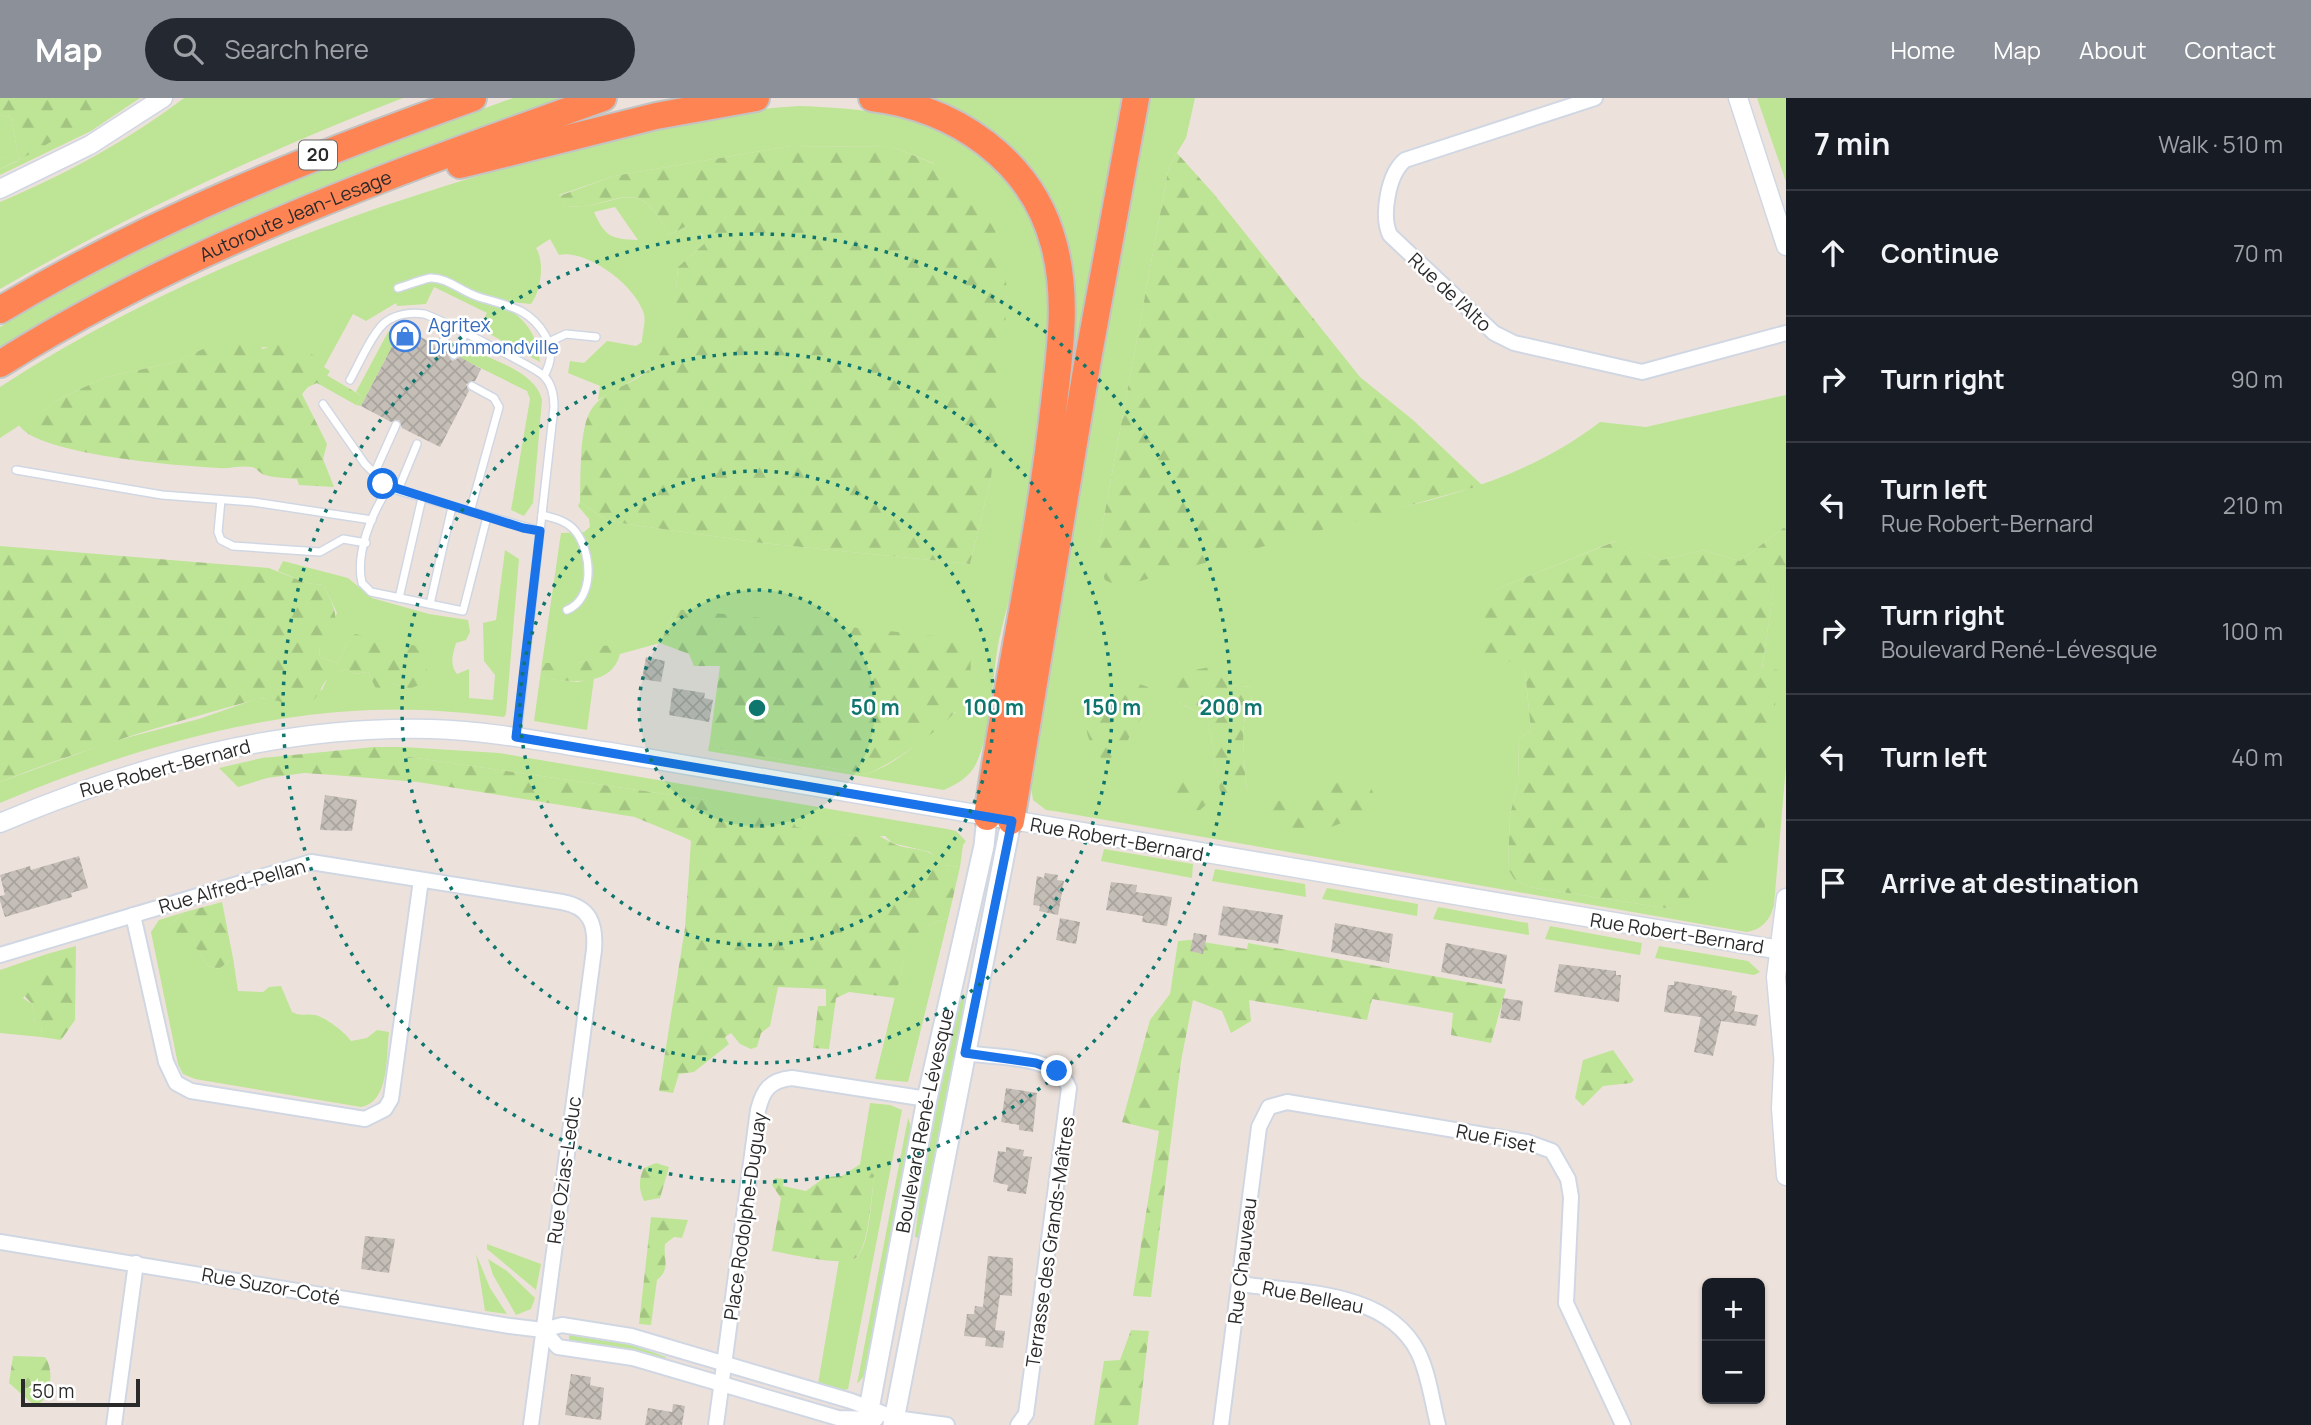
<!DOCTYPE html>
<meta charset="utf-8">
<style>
body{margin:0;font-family:Manrope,sans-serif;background:#242831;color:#f1f3f6}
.controls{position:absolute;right:21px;bottom:21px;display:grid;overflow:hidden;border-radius:10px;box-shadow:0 2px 5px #0004}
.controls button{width:63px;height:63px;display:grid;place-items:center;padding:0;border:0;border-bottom:2px solid #363941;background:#171b24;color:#f1f3f6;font:35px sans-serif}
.scale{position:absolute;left:21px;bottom:18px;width:119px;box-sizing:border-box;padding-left:7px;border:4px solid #2a2a2a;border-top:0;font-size:19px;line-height:24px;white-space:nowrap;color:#2a2a2a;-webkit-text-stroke:5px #fff;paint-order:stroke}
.stop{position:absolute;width:21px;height:21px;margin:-16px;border:5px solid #1a73e8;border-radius:50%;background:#fff}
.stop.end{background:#1a73e8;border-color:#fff;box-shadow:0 2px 7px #0008}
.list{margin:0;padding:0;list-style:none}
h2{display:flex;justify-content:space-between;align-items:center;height:91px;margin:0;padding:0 28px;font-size:30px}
h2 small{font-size:23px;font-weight:400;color:#9ea1a6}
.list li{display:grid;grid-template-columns:46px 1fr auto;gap:21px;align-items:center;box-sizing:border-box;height:126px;padding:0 28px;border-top:2px solid #363941}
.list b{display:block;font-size:26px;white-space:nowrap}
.list p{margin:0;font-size:23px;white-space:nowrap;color:#9ea1a6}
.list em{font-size:23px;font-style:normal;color:#9ea1a6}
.icon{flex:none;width:38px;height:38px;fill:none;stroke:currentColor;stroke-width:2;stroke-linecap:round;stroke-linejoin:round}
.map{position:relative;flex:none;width:1786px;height:1327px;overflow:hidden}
header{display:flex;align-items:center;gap:42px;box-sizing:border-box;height:98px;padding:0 35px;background:#8c9099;color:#fff}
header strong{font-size:33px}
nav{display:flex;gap:38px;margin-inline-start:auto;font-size:24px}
.search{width:490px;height:63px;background:#242831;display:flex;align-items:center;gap:18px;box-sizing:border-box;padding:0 24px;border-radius:38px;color:#9ea1a6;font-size:26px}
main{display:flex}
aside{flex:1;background:#171b24}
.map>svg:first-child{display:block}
.grass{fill:#bde595;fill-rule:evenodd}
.forest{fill:url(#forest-firs)}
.building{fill:url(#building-cross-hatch)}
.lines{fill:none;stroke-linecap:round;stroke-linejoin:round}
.service-casing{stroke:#d0d7e3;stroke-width:10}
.minor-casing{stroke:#d0d7e3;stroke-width:18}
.tertiary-casing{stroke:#d0d7e3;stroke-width:21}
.secondary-casing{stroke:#d0d7e3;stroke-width:23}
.motorway-casing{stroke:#c3c3c3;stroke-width:30}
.service{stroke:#fff;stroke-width:7}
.minor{stroke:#fff;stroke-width:14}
.tertiary{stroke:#fff;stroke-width:18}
.secondary{stroke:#fff;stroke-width:19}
.motorway{stroke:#ff8454;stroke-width:26}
.route{stroke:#1a73e8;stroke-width:9}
.ring{fill:none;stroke:#0f766e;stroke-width:3.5;stroke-dasharray:3.5 7}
.labels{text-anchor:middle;stroke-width:5;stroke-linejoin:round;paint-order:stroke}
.shield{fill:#fff;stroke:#6a6a6a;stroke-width:2}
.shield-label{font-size:18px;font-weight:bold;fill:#2a2a2a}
.street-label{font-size:19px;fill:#2a2a2a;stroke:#fff}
.shop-label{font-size:19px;fill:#366cbe;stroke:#fff;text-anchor:start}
.centre{fill:#0f766e;stroke:#fff;stroke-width:3.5}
.ring-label{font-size:21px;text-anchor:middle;font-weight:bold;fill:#0f766e;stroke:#fff;stroke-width:5;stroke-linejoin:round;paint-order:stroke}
</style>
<header>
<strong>Map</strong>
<div class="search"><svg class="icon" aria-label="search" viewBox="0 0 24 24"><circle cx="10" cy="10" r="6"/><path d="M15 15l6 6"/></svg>Search here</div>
<nav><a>Home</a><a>Map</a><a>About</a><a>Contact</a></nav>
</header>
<main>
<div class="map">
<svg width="1786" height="1327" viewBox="0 0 1786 1327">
<defs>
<pattern id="forest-firs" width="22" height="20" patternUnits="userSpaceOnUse" patternTransform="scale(1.75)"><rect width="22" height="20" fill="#bde595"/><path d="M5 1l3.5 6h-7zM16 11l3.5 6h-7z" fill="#a3c581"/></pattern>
<pattern id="building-cross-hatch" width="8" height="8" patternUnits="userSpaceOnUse" patternTransform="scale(1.75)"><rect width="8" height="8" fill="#c4beb7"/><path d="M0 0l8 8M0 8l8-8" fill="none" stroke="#a9a39e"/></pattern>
</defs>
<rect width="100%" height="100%" fill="#ede2db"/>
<g class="grass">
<polygon points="115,0 140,0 91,33 0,77 0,71 18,63 0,59 0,17 11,19 19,62"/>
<path d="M184 0H403C264 54 129 116 0 191V104C66 76 127 43 184 0Z"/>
<path d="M513 0H567C370 69 177 140 0 251V229C160 129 336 64 513 0Z"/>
<polygon points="914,0 1129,0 1050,394 1052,120"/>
<path d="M1149 0H1195L1186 40 1169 68 1099 446 1100 467C1164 455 1228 443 1293 431 1400 411 1512 392 1600 324L1646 329 1786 297V428L1740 463 1703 452 1662 462 1615 443 1497 491 1489 533 1476 547 1516 559 1525 573 1531 633 1519 640 1518 684 1510 717 1508 771 1514 781 1529 789 1672 811 1778 572 1762 571 1774 488H1786V668L1774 807C1770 822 1763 831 1747 834L1054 713 1046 712 1033 702 1030 683 1082 366ZM1227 567 1231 587 1252 589C1253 608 1246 611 1244 626 1242 638 1245 680 1247 692H1220L1207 618 1179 605Z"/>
<polygon points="1757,0 1786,0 1786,84"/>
<path d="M800 8C899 12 989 24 1035 126 1061 185 1048 252 1040 313 1033 366 1027 418 1017 470 1012 494 1004 518 999 542 992 576 991 644 973 671 966 681 955 687 944 692L708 653 710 642 723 652 867 676C903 663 926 637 956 614L675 511 660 545 620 556 615 547 600 552 593 561 578 565H542L561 435 584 434 590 429 589 421 578 408 580 404 606 422 627 426 762 445 970 466 991 380 1007 195 933 65 893 49 790 48 614 78 559 97 566 108C616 114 636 70 669 137L689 127C700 130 702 136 704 146L678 169C675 202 675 250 646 273 632 284 614 292 598 302L600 288 568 275 570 263 584 265 607 243 636 248 642 244C642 236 646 224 644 216 636 188 587 151 559 157L550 141 536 150C545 164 541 193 531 206L512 204 510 212C530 226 537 240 540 264L479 230 487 215 434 189 426 206 397 208 396 205 366 223 353 216 324 269 330 273 327 278 317 272 323 262 274 249 204 251 176 264 106 279 63 299 0 340V289C166 181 350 113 540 60 625 36 712 12 800 8ZM615 109 638 142C611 141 605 139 594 114Z"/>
<polygon points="395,231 397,239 361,308 356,307 362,298 356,294 388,234"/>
<path d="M463 248C489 261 536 273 542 302L533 405 524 418 511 412 530 301 527 293 458 259Z"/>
<path d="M505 452 519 461 506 616 504 619C459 614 415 610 371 612 244 617 116 656 0 705V684L110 644 199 621 256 601H282L322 592 329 577 347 571 355 576 368 574 375 589 391 585 409 591 347 545 338 565 320 559 319 551 337 515 324 487 306 485 278 473 283 463 348 480 372 500 429 516 468 522 470 534 466 542 456 545C453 556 449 566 457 576L469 571V600L493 602 495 577 484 563 483 525 496 522Z"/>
<polygon points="540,580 578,584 594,580 587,632 534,623"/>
<polygon points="403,649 499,655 947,731 956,733 966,743 963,747 960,769 943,767 930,754 892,745 885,738 859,739 711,717 707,702 403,658"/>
<polygon points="1104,751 1193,766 1192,780 1101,763"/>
<polygon points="1215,771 1305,786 1306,799 1212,783"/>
<polygon points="1327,790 1418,806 1417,818 1322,801"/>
<polygon points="1438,809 1528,825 1529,837 1433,821"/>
<path d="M185 814 169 827 198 852 208 868 219 871 233 860 238 893 263 894 269 889 281 888 292 914C301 919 306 915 315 917 325 919 345 934 351 943L367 940 377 932 389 934C386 957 390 1004 361 1009L195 981 183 976 178 966 151 834 159 822Z"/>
<path d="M948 821 908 984 875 981 907 849C917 832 928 825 948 821Z"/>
<polygon points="1550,828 1642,845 1640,857 1545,841"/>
<polygon points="1659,848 1748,863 1760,874 1754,877 1655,860"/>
<polygon points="47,856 49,867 23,900 32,906 35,925 42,927 41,939 0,935 0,872"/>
<polygon points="961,896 965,897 956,959 918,1140 915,1139 924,1067"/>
<path d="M870 1005 890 1007 902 1012 848 1291 839 1293 818 1286 839 1162C845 1162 852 1163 856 1160 870 1150 872 1094 874 1077L860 1066Z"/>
<polygon points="908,1020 912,1031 865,1277 857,1286"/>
<polygon points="487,1146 541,1166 536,1192 487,1151"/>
<polygon points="476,1156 490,1190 507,1216 485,1213"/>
<polygon points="488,1161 507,1173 535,1200 531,1211 516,1217 493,1177"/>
<polygon points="569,1237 632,1247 666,1259 664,1263 629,1252 569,1242"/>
</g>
<g class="forest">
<path d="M0 0H115C79 26 41 53 0 71V59L19 62 11 19 0 17Z"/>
<path d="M790 48 893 49 932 65 979 105 995 133 1004 159 1007 195 1002 282 991 380 970 466 762 445 627 426 606 422 580 404C581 380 579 340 588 318 599 291 631 290 650 270 674 243 675 203 678 169L704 146 702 136 689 127 669 137C636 70 616 113 566 108L559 98 614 78Z"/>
<polygon points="1177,55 1213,95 1360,279 1413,322 1482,387 1119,489 1105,482 1099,467 1099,446 1169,68"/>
<path d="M285 243 323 262 318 272 362 298 356 307 317 285 308 289 302 296 327 346 323 361 334 389 299 387 297 381C287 380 275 380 265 377 260 376 257 370 252 369 242 367 229 371 219 370 181 368 37 357 19 327L63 299 106 279 176 264 203 251 253 244 263 251Z"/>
<polygon points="1786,428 1786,488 1774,489 1762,570 1778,572 1763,751 1672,811 1529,789 1514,781 1508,771 1510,717 1518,684 1519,640 1531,633 1525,573 1515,559 1499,572 1476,547 1489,532 1478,512 1497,491 1616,443 1662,462 1703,452 1740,463"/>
<path d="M0 448 269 470 306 485 324 487C338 518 342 523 319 551L320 559 338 565 347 545 355 536 417 548 427 558V574L419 587 409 591 391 585 381 591 375 589 368 574 355 576 347 571C342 573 336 574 332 577 320 584 321 602 305 607 291 612 275 596 254 602 168 626 83 651 0 684Z"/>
<path d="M675 511 947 539 971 550C970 563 972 581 968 594 961 620 893 666 867 676L723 652 710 642 720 568H694L689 556 660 545Z"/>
<path d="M616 547 620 556C611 591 568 583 540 580L542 565H578L593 561 601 548Z"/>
<path d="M1218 563 1227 567 1231 587 1252 589C1253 608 1246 610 1244 626 1242 637 1245 681 1247 692L1229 701 1220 693 1207 618 1179 605 1170 591 1174 576 1210 569Z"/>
<path d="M1137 585 1148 589C1155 616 1130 626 1125 652L1115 660 1104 663C1067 623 1094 598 1137 585Z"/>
<path d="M374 649H403V658L707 702 712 717 746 722 757 716 791 719 796 729 859 739 867 733C878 736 884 741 892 745 911 754 931 747 943 767L960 769 948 821C902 830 906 862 895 900L849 894 836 900 829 951 813 950 818 908H826V891L778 889 770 928 761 935 757 949 751 951 740 946 731 935 725 939 729 946 694 974 679 976 673 995 659 993 685 830 691 743C688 740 643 723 635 719L418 684 333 677 304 675 267 680 238 689 219 670 262 660Z"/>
<path d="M1181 677C1200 678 1206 686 1209 704L1200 712 1188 714 1180 705 1174 687Z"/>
<polygon points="1347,683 1371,690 1381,711 1371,721 1355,720 1299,741 1272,721 1268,707 1281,702 1301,704 1320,687"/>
<polygon points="222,804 233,860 219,871 208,868 198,852 173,836 169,827 185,814"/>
<polygon points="1190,842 1247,851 1248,845 1506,891 1491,945 1451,937 1453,915 1372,901 1367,922 1249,902 1251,923 1231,935 1222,913 1193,902 1181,963 1151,1199 1133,1198 1159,1033 1122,1024 1150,922 1170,896 1178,843"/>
<path d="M76 848 75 922 61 942 41 939 42 928 35 925 32 906 18 891C24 875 33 872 48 867L47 856Z"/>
<polygon points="1613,952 1634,982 1631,985 1603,988 1583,1008 1575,1000 1583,962"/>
<path d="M656 1065 669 1069 660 1100 644 1103C639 1092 638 1082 644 1070Z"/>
<path d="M862 1065 874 1077C872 1092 869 1155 854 1161 839 1168 790 1156 772 1153L781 1100 772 1087 775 1080 784 1081 783 1088 806 1093 825 1079 842 1078Z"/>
<path d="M651 1119 688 1122 682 1140 674 1139 665 1146C663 1161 671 1171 657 1182L651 1227 639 1226Z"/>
<polygon points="1131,1232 1149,1233 1138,1327 1094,1327 1104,1263 1120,1262"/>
<path d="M13 1258 45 1259C55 1273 51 1302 35 1308L9 1285Z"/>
</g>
<g class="building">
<polygon points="409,227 411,234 434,246 437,254 445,252 452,263 460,259 481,271 475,283 466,286 469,293 440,349 402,330 399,322 391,324 361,308 397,239 395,231"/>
<polygon points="646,559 665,563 661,584 642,581"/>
<polygon points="673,590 705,595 704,600 713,602 709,624 669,617"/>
<polygon points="325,697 357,702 352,733 320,732"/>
<polygon points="79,758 88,790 71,795 72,799 5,819 0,803 0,798 5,797 0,777 30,768 31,772"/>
<polygon points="1045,775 1058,777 1057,782 1064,783 1058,817 1039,813 1040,808 1033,807 1037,778 1044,780"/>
<polygon points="1111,784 1137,787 1136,794 1172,799 1167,828 1142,824 1143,818 1106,812"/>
<polygon points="1223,808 1283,817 1278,846 1218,837"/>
<polygon points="1060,820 1080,824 1076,846 1056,842"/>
<polygon points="1335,825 1393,836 1389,865 1331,854"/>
<polygon points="1194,835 1207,837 1203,856 1190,853"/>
<polygon points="1446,845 1507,857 1502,886 1441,874"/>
<polygon points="1559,866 1616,873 1616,877 1621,877 1619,904 1554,894"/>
<polygon points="1674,883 1732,893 1732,897 1737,898 1734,913 1758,917 1756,928 1721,923 1713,958 1694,954 1701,919 1664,914 1668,887 1674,887"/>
<polygon points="1503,900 1523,903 1520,923 1500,920"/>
<polygon points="1006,990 1037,995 1033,1034 1019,1032 1019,1027 1001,1024"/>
<polygon points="1006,1049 1024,1052 1023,1058 1032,1059 1026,1096 1007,1093 1008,1087 993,1084 998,1053 1006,1054"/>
<polygon points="365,1138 395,1141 389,1175 361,1171"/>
<polygon points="988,1158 1013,1160 1012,1198 1000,1197 995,1232 1005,1233 1003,1250 985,1248 986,1240 964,1238 967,1216 974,1216 975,1208 983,1209"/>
<polygon points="571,1276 591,1279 590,1287 604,1290 601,1322 565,1317"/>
<polygon points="673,1306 685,1308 682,1327 645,1327 648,1310 672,1314"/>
</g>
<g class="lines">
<g class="service-casing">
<g id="service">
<path d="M398 190C408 187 420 182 430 180 446 179 461 193 476 198 505 208 528 208 545 237 553 252 552 263 544 278"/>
<polyline points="549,244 566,236 596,239"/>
<polyline points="440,249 451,229"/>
<polyline points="454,257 465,236"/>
<path d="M350 282C358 268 374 231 387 223 397 216 412 214 424 216 436 219 536 270 544 278 552 286 554 298 554 309L517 638"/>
<polyline points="323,306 365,366 389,390 540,433"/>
<polyline points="16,372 162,397 253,404 372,422"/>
<polyline points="374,376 396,327"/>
<path d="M389 390C372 413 355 456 362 485L371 494 463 513 487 419"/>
<polyline points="398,392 417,346"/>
<polyline points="221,402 218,434 221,442 233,448 320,454 343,441 366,445"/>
<polyline points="470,414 499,309 494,300 472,288"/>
<path d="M542 417C554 420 568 423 576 434 592 455 595 500 567 512"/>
<polyline points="399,500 422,400"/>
<polyline points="430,506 452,409"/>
</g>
</g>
<g class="minor-casing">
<g id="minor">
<path d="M1595 0 1405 62C1388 76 1381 118 1390 137L1494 235 1514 245 1642 274 1786 235"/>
<polyline points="133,817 166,964 176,985 191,993 365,1021 385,1011 391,1001 421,782"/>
<path d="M0 857 311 764 562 804C590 809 596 826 594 852L531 1327"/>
<path d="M965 955C996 960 1056 956 1069 990L1026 1316 1018 1327"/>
<polyline points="0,1144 510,1228 543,1232 562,1227 631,1238 851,1303 895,1320 947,1327"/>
<path d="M1240 1186C1300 1195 1386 1192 1418 1254 1429 1276 1432 1304 1438 1327"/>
<polyline points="543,1232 558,1249 633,1260 838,1320 876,1321"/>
<polyline points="114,1327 136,1165"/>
<path d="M716 1327 758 1012C763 992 770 982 792 980L927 1001"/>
<polyline points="1221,1327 1259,1029 1269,1009 1287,1004 1527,1044 1552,1053 1568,1081 1571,1099 1566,1205 1623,1327"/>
</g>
</g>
<g class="tertiary-casing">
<g id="tertiary">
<polyline points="1738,0 1786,148"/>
<polyline points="0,91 90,47 163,0"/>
<path d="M0 725C137 667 282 627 432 631 492 633 551 645 610 654L1786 853"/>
<polyline points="1784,949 1781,1010 1786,1078"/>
<polyline points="1783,957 1776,879 1786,800"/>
</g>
</g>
<g class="secondary-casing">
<g id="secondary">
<path id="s1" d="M866 1327 927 1001 984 748 987 719"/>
<polyline points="893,1327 1011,723"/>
</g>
</g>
<g class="motorway-casing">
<g id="motorway">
<path d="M872 0C955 10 1032 62 1054 147 1068 199 1060 253 1054 305 1039 444 1007 580 987 719"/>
<polyline points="460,67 656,18 756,0"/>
<path d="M0 212C150 122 309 59 473 0"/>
<path id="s2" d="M0 266C187 148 396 74 603 0"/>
<polyline points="1011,723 1088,261 1136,0"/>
</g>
</g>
<use href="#service" class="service"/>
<use href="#minor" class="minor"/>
<use href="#tertiary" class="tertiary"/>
<use href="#secondary" class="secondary"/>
<use href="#motorway" class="motorway"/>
</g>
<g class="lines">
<polyline class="route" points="383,386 523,430 540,433 516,639 1012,723 965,955 1036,965 1057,973"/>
</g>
<circle cx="757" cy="610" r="118" fill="#0f766e" fill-opacity=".12"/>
<g class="ring">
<circle cx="757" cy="610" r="118"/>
<circle cx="757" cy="610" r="237"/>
<circle cx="757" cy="610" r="355"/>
<circle cx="757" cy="610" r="474"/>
</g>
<defs>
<g id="shop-ring" transform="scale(1.575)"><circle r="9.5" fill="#fff" stroke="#3f7fe0" stroke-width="1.5"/><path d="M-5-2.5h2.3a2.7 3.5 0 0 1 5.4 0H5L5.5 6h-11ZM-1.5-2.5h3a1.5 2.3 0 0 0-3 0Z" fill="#3f7fe0"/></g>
</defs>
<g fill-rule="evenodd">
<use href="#shop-ring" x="405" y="238"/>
</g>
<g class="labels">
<rect class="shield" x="299" y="42.5" width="38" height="29" rx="5"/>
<g class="shield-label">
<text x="318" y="63">20</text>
</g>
<g class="street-label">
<text dy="7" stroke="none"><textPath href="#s2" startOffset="331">Autoroute Jean-Lesage</textPath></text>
<text transform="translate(1450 194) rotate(43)" y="7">Rue de l'Alto</text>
<text transform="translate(165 670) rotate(-15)" y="7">Rue Robert-Bernard</text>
<text transform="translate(1117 741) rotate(10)" y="7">Rue Robert-Bernard</text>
<text transform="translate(232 788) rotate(-16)" y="7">Rue Alfred-Pellan</text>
<text transform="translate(1677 835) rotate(9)" y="7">Rue Robert-Bernard</text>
<text dy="7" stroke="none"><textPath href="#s1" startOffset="310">Boulevard René-Lévesque</textPath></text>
<text transform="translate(1496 1040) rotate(11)" y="7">Rue Fiset</text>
<text transform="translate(564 1072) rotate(-82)" y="7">Rue Ozias-Leduc</text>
<text transform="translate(745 1118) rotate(-82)" y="7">Place Rodolphe-Duguay</text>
<text transform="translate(1050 1144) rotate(-82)" y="7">Terrasse des Grands-Maîtres</text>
<text transform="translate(1242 1163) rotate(-83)" y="7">Rue Chauveau</text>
<text transform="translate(271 1188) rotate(10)" y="7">Rue Suzor-Coté</text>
<text transform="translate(1313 1199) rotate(11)" y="7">Rue Belleau</text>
</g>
<g class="shop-label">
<text x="428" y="234">Agritex<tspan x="428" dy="22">Drummondville</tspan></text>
</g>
</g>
<circle cx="757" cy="610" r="10" class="centre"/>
<g class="ring-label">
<text x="875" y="617">50 m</text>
<text x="994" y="617">100 m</text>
<text x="1112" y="617">150 m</text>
<text x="1231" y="617">200 m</text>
</g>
</svg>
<div class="controls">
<button>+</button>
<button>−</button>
</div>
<div class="scale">50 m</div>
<div class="stop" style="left:383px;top:386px"></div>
<div class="stop end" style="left:1057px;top:973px"></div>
</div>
<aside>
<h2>7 min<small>Walk · 510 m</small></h2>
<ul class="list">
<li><svg class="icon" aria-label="ahead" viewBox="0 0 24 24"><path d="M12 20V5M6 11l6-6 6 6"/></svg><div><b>Continue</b></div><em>70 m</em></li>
<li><svg class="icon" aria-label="right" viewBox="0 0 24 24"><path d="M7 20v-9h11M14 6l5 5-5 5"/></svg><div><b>Turn right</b></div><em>90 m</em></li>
<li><svg class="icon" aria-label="left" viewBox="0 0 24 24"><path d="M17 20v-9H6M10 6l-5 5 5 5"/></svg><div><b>Turn left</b><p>Rue Robert-Bernard</p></div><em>210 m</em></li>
<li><svg class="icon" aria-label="right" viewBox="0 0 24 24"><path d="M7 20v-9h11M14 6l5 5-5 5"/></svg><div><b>Turn right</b><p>Boulevard René-Lévesque</p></div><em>100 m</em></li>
<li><svg class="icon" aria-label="left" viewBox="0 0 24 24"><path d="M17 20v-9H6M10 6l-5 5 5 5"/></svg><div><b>Turn left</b></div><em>40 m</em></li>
<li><svg class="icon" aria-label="arrive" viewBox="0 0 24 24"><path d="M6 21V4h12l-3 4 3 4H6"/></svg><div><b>Arrive at destination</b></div></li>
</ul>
</aside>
</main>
